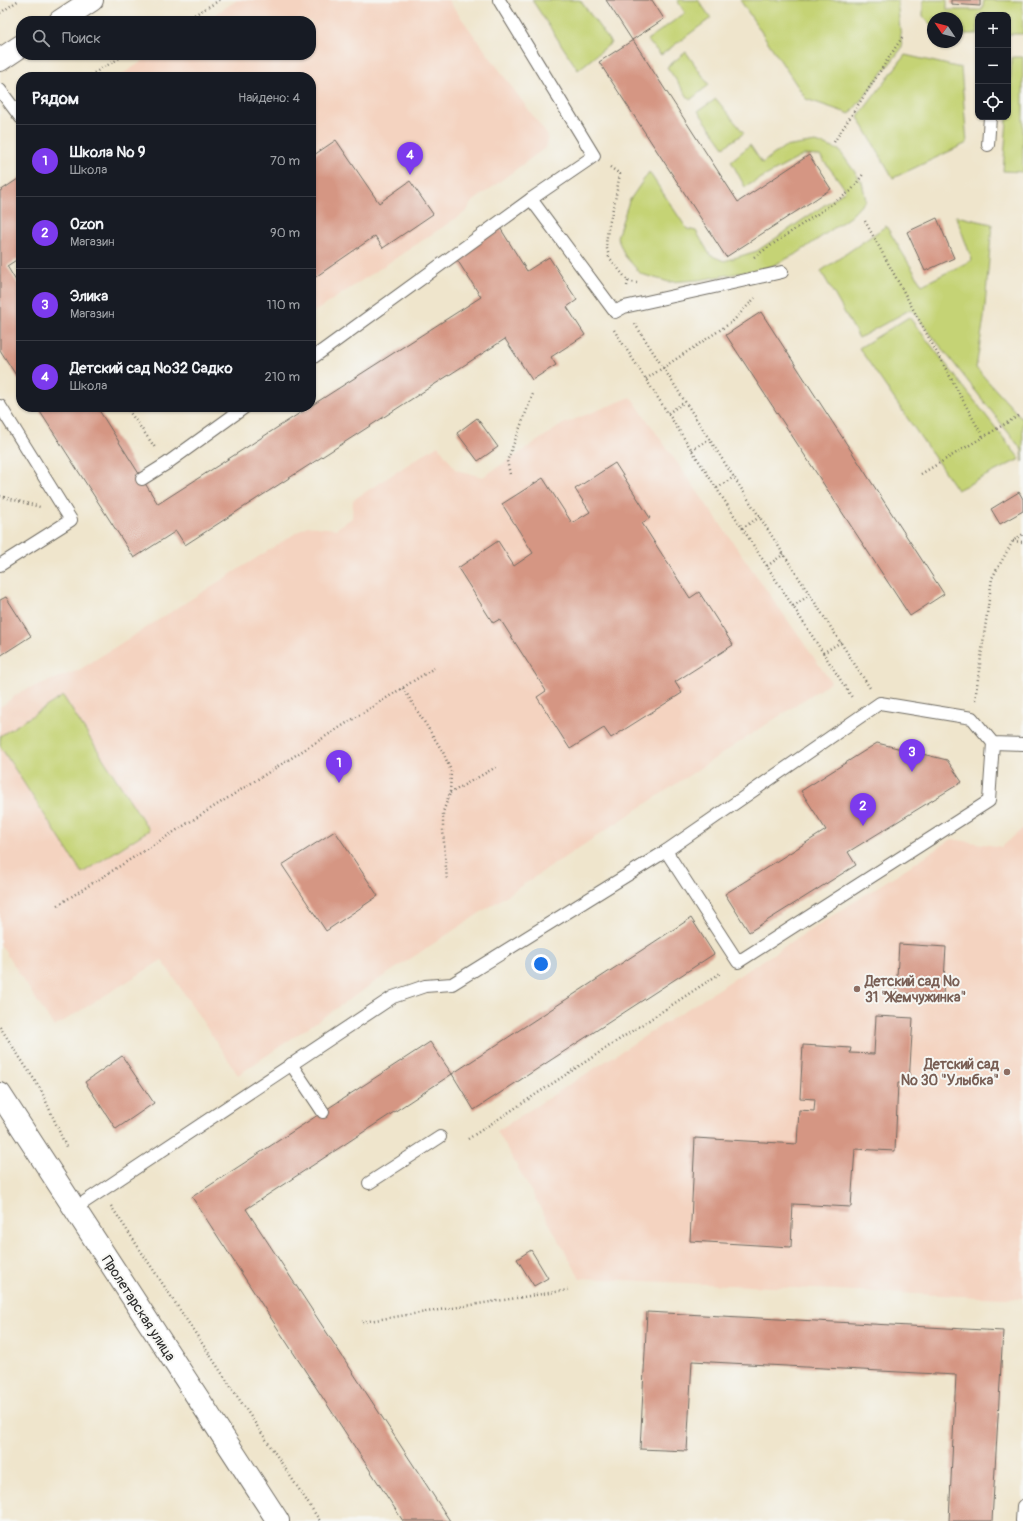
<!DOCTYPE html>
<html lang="ru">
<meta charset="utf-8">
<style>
body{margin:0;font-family:Pangolin,sans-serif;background:#242831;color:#f1f3f6}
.controls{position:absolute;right:12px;top:12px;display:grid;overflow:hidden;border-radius:8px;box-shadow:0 1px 3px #0004}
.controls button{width:36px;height:36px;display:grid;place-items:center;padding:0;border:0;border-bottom:1px solid #363941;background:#171b24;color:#f1f3f6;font:20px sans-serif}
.compass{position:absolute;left:927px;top:12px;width:36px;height:36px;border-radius:50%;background:#171b24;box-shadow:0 1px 3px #0004;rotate:305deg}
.you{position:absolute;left:541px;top:964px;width:14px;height:14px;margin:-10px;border:3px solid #fff;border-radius:50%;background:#1a73e8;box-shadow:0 0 0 6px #1a73e833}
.badge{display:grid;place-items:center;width:26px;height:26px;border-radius:50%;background:#7c3aed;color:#fff;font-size:13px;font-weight:700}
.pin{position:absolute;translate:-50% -33px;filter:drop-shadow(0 1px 2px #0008)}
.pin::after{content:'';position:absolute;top:21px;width:14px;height:12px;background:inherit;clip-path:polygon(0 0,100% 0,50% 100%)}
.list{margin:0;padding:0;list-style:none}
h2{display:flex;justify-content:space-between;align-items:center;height:52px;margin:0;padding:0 16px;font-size:17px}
h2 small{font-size:13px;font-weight:400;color:#9ea1a6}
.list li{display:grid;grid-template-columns:26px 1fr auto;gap:12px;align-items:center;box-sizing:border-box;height:72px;padding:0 16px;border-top:1px solid #363941}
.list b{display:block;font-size:15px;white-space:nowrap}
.list p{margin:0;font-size:13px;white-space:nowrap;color:#9ea1a6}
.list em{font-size:13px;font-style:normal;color:#9ea1a6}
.icon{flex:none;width:22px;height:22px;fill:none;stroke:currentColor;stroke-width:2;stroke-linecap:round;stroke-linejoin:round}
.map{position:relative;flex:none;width:1023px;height:1521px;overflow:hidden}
.search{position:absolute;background:#171b24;box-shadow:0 1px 3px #0004;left:16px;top:16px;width:300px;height:44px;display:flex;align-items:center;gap:10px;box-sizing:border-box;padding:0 14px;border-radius:16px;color:#9ea1a6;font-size:15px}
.panel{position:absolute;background:#171b24;box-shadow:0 1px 3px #0004;left:16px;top:72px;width:300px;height:340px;border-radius:16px}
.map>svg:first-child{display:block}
.built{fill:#f4d3c0}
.green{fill:#c5d375;stroke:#787f50}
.building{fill:#d59683}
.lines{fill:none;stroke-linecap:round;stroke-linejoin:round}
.lane-casing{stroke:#706c63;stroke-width:14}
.secondary-casing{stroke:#706c63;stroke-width:24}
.path{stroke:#706c63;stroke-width:2.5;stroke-dasharray:1 3;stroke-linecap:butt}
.lane{stroke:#fff;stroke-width:12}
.secondary{stroke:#fff;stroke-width:22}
.education-dot{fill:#8d6e63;stroke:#f6f6f2;stroke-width:1.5}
.labels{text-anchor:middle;stroke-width:4;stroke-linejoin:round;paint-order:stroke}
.education-label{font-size:14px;font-weight:bold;fill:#785e54;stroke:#f6f6f2;text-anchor:start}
.street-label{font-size:14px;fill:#2b2b2b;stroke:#f6f6f2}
</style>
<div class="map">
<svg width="1023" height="1521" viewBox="0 0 1023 1521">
<rect width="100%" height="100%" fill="#f6f6f2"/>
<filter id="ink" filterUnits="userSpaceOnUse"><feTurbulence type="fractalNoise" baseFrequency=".025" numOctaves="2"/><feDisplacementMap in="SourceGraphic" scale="8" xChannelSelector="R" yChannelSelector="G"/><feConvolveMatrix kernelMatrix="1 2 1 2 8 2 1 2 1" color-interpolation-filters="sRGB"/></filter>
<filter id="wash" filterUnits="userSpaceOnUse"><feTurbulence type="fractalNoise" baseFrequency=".012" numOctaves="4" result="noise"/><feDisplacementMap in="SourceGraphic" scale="16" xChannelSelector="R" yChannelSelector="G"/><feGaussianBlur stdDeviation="0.9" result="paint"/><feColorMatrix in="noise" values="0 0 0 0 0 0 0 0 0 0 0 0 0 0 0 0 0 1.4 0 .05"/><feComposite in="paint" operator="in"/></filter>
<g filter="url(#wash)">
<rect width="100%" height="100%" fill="#efe5cc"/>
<g class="built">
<polygon points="237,0 448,0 548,136 546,147 471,203 467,211 311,314 311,77 118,77 152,55 311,55 311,21 205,21"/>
<polygon points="631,397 831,682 381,978 238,1075 162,960 54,1027 0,944 0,707 22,691 79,670 307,526 336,529 352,518 353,500 438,445 456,470 483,477 563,424"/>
<polygon points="1023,828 1023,1299 580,1278 497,1131 952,839 1002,847"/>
</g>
<g class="green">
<polygon points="532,0 580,0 611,43 578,70"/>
<polygon points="677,0 698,0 711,18 661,55 647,40 685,13"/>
<polygon points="740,0 897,0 902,48 850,114 806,99"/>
<polygon points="923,0 947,0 947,10 982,10 984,0 1023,1 1023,34 1008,34 1008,15 978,15 978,34 957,34 957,18 933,18 933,27 923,16"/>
<polygon points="686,52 709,85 690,100 667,67"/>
<polygon points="905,55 961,68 967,143 893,178 858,117"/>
<polygon points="1012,57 1023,57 1023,172 1003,171"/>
<polygon points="716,99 744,133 724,147 698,111"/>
<polygon points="816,142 839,150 862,182 866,200 851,216 798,253 768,268 699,280 669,282 641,274 625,256 617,237 629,201 649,172 687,229 696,231 710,255 724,261 757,251 845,191 841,183 820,156 804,155 745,187 731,161 750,145 762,163 784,147"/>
<polygon points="956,216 992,224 984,318 976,368 1023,420 1023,462 1022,450 911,309 859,338 821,271 886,226 922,285 972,260"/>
<polygon points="909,317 1020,459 957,490 859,348"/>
<polygon points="63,696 149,830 82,873 0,746 0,736"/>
</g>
<g id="blocks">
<g class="building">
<polygon points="606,0 652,0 664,19 632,40"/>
<polygon points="951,0 980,0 980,6 951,4"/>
<polygon points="633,40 738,202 809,155 831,189 726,257 599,62"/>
<polygon points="336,140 379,203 410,181 433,214 383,248 375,236 314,278 311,273 311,157"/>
<polygon points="21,177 21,257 7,266 21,289 21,383 0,350 0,191"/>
<polygon points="937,218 954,258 925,271 907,232"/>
<polygon points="499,226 527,271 549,257 577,300 567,307 585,335 551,357 556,365 532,380 505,339 185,545 176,531 134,558 37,407 97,407 158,504 481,297 454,255"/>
<polygon points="761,312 944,594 910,616 726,335"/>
<polygon points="477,418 498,447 478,461 457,433"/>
<polygon points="615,463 650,518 642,523 690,598 699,592 733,645 675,682 682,693 611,738 604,728 570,749 537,697 546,691 500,619 493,623 458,568 498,541 514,566 533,553 502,504 543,478 572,523 590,512 575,489"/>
<polygon points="1019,492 1023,499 1023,511 1000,524 991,509"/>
<polygon points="6,597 31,636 0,656 0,600"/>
<polygon points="877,743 947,760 962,782 848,852 856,865 749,932 725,894 826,830 801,791"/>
<polygon points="335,831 378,896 326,931 282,865"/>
<polygon points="691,918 714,954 474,1110 452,1074"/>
<polygon points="899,944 946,947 943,996 896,993"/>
<polygon points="876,1016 913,1018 909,1083 898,1083 895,1151 855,1149 851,1207 793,1204 791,1247 690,1241 695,1138 797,1144 799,1110 814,1111 815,1099 800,1098 803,1045 851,1048 850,1053 874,1054"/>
<polygon points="430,1042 452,1074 246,1209 450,1521 403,1521 192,1197"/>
<polygon points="122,1056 154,1103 116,1129 85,1082"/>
<polygon points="531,1250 548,1278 534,1286 517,1259"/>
<polygon points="647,1312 1003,1331 992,1521 949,1521 956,1375 692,1361 687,1451 640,1449"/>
</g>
</g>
</g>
<g filter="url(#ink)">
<use href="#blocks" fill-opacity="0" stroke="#706c63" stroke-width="1"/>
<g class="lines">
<g class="lane-casing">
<g id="lane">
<polyline points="499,0 594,156 531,199 615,312 624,307 782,272"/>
<polyline points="0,90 21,118"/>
<polyline points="988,145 990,117"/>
<polyline points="311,359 531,199"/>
<polyline points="0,406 71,520 0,565"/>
<polyline points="142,479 166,464 245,407"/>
<polyline points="666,851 738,962 989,801 993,743"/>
<polyline points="291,1064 323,1112"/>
<polyline points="369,1183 440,1137"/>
<polyline points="74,1209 393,997 425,986 452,984 666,851 880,703 972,718 993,743 1023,744"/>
<polyline points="1022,1521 1023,1506"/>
</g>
</g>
<g class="secondary-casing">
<g id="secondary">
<polyline points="60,21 92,0"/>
<polyline points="0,60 21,46"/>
<polyline points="0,1094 278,1521"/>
</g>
</g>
<g class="path">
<polyline points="0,13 19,0"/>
<polyline points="184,21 220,0"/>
<polyline points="87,77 125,55"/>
<polyline points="834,142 903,36"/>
<polyline points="610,167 620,174 615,200 608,229 606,244 609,257 628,281 637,283"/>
<polyline points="865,221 983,437"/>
<polyline points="754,257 851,191 864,173"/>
<polyline points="627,286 628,281"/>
<polyline points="635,324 870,688"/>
<polyline points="614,330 853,699"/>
<polyline points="646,379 732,322 755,298"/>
<polyline points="126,407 156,449"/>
<polyline points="668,413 685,402"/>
<polyline points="692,450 709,439"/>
<polyline points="510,474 507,461 533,394"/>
<polyline points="921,474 1020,415"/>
<polyline points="717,488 734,477"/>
<polyline points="0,496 40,507"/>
<polyline points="742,528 760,517"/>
<polyline points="1013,541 1023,542"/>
<polyline points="767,566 784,554"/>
<polyline points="793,606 810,595"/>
<polyline points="823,653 841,642"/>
<polyline points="403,688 443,752 451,771 450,793 443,812 443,830 447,881"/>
<polyline points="975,700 992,578 1013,541 1023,534"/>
<polyline points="450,793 498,766"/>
<polyline points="58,905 434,668"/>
<polyline points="0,1027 41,1090 67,1149"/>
<polyline points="468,1139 722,972"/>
<polyline points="111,1206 320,1521"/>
<polyline points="362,1322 568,1290"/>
</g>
<use href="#lane" class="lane"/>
<use href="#secondary" class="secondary"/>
</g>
</g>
<g class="education-dot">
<circle cx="857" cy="989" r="4"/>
<circle cx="1007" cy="1072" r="4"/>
</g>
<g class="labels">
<g class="education-label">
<text x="865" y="986">Детский сад №<tspan x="865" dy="16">31 "Жемчужинка"</tspan></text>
<text x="999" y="1069" text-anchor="end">Детский сад<tspan x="999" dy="16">№ 30 "Улыбка"</tspan></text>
</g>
<g class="street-label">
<text transform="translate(139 1308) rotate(57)" y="5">Пролетарская улица</text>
</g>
</g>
</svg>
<div class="controls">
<button>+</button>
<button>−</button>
<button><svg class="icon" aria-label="locate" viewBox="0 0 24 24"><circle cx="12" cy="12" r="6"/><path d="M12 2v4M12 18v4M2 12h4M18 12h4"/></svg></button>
</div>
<svg class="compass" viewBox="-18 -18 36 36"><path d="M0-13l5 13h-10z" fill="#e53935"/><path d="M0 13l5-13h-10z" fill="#9ea1a6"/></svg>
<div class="you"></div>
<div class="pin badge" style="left:339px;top:783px">1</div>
<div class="pin badge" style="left:863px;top:826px">2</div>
<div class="pin badge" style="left:912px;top:772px">3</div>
<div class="pin badge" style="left:410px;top:175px">4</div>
<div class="search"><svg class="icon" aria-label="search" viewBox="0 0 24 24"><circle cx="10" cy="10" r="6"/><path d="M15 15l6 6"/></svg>Поиск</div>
<section class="panel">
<h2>Рядом<small>Найдено: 4</small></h2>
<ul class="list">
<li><span class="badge">1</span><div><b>Школа № 9</b><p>Школа</p></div><em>70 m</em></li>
<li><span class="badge">2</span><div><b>Ozon</b><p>Магазин</p></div><em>90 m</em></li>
<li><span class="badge">3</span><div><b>Элика</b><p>Магазин</p></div><em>110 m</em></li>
<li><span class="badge">4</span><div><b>Детский сад №32 Садко</b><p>Школа</p></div><em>210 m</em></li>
</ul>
</section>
</div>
